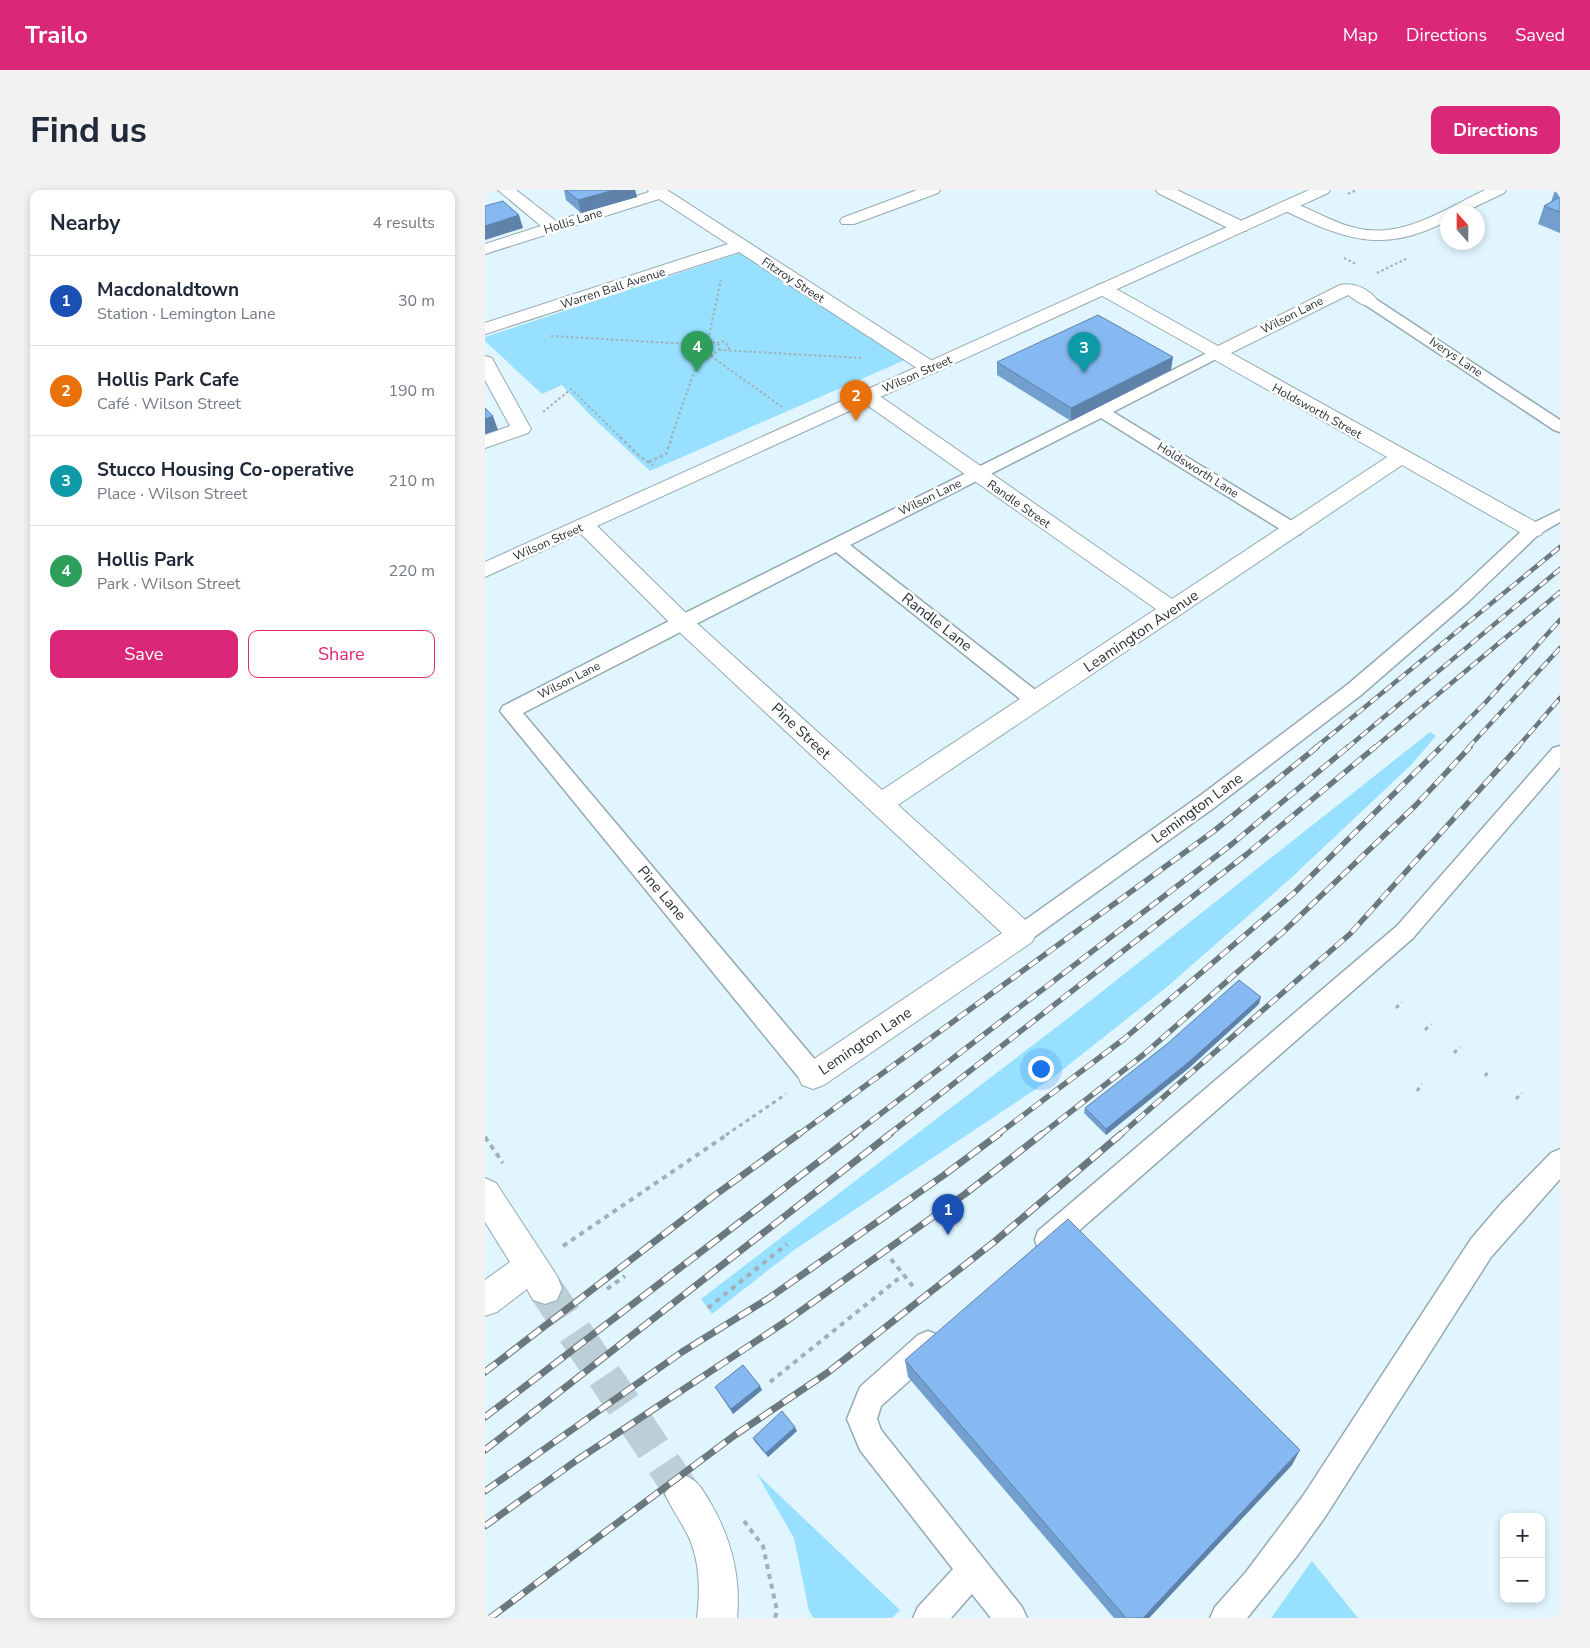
<!DOCTYPE html>
<meta charset="utf-8">
<style>
body{margin:0;font-family:"Nunito Sans",sans-serif;background:#f2f2f3;color:#1f2937}
.controls{position:absolute;right:15px;bottom:15px;display:grid;overflow:hidden;border-radius:10px;box-shadow:0 2px 8px #0003}
.controls button{width:45px;height:45px;display:grid;place-items:center;padding:0;border:0;border-bottom:1px solid #e0e1e3;background:#fff;color:#1f2937;font:25px sans-serif}
.compass{position:absolute;left:955px;top:15px;width:45px;height:45px;border-radius:50%;background:#fff;box-shadow:0 2px 8px #0003;rotate:339deg}
.you{position:absolute;left:555px;top:878px;width:18px;height:18px;margin:-12px;border:4px solid #fff;border-radius:50%;background:#1a73e8;box-shadow:0 0 0 8px #1a73e833}
.badge{display:grid;place-items:center;width:32px;height:32px;border-radius:50%;background:#db2777;color:#fff;font-size:16px;font-weight:700}
.pin{position:absolute;translate:-50% -41px;filter:drop-shadow(0 1px 2px #0008)}
.pin::after{content:'';position:absolute;top:26px;width:18px;height:15px;background:inherit;clip-path:polygon(0 0,100% 0,50% 100%)}
.list{margin:0;padding:0;list-style:none}
h2{display:flex;justify-content:space-between;align-items:center;height:65px;margin:0;padding:0 20px;font-size:21px}
h2 small{font-size:16px;font-weight:400;color:#747a83}
.list li{display:grid;grid-template-columns:32px 1fr auto;gap:15px;align-items:center;box-sizing:border-box;height:90px;padding:0 20px;border-top:1px solid #e0e1e3}
.list b{display:block;font-size:19px;white-space:nowrap}
.list p{margin:0;font-size:16px;white-space:nowrap;color:#747a83}
.list em{font-size:16px;font-style:normal;color:#747a83}
.actions{display:flex;gap:10px;padding:15px 20px}
.actions a{flex:1;padding:11px 0;border:1px solid #db2777;border-radius:10px;text-align:center;font-size:18px;color:#db2777}
.actions .main{background:#db2777;color:#fff}
.map{position:relative;flex:none;width:1075px;height:1428px;overflow:hidden;border-radius:10px}
header{display:flex;align-items:center;gap:30px;box-sizing:border-box;height:70px;padding:0 25px;background:#db2777;color:#fff}
header strong{font-size:24px}
nav{display:flex;gap:28px;margin-inline-start:auto;font-size:18px}
.intro{display:flex;align-items:center;justify-content:space-between;box-sizing:border-box;height:120px;padding:0 30px}
h1{margin:0;font-size:35px}
.button{padding:12px 22px;border-radius:10px;background:#db2777;color:#fff;font-size:18px;font-weight:700}
main{display:flex;gap:30px;padding:0 30px}
aside{flex:1;background:#fff;border-radius:10px;box-shadow:0 2px 8px #0003}
.map>svg:first-child{display:block}
.green{fill:#98e0ff}
.lines{fill:none;stroke-linecap:round;stroke-linejoin:round}
.minor-tunnel{stroke:#bcced6;stroke-width:35;stroke-dasharray:35 18;stroke-linecap:butt}
.service-casing{stroke:#95a9b2;stroke-width:3}
.minor-casing{stroke:#95a9b2;stroke-width:2}
.tertiary-casing{stroke:#95a9b2;stroke-width:2}
.path-far3{stroke:#a0b0b7;stroke-width:2;stroke-dasharray:2.5 2.5;stroke-linecap:butt}
.path-far2{stroke:#a0b0b7;stroke-width:2.5;stroke-dasharray:3 3;stroke-linecap:butt}
.path-far1{stroke:#a0b0b7;stroke-width:3;stroke-dasharray:4 4;stroke-linecap:butt}
.path{stroke:#a0b0b7;stroke-width:4;stroke-dasharray:5 5;stroke-linecap:butt}
.service{fill:#fff;fill-rule:evenodd}
.minor{fill:#fff;fill-rule:evenodd}
.tertiary{fill:#fff;fill-rule:evenodd}
.rail-far2-casing{stroke:#6b787d;stroke-width:4.5}
.rail-far1-casing{stroke:#6b787d;stroke-width:5.5}
.rail-casing{stroke:#6b787d;stroke-width:7}
.rail-far2{stroke:#fff;stroke-width:3;stroke-dasharray:9;stroke-linecap:butt}
.rail-far1{stroke:#fff;stroke-width:4;stroke-dasharray:11;stroke-linecap:butt}
.rail{stroke:#fff;stroke-width:5;stroke-dasharray:14;stroke-linecap:butt}
.wall{fill:#739fcf}
.shaded-wall{fill:#5e82a9}
.building{fill:#86b9f1;stroke:#5e82a9}
.labels{text-anchor:middle;stroke-width:5;stroke-linejoin:round;paint-order:stroke}
.far-street-label{font-size:12px;fill:#2a3235;stroke:#fff}
.street-label{font-size:15px;fill:#2a3235;stroke:#fff}
</style>
<header>
<strong>Trailo</strong>
<nav><a>Map</a><a>Directions</a><a>Saved</a></nav>
</header>
<div class="intro"><h1>Find us</h1><a class="button">Directions</a></div>
<main>
<aside>
<h2>Nearby<small>4 results</small></h2>
<ul class="list">
<li><span class="badge" style="background:#1a4fb4">1</span><div><b>Macdonaldtown</b><p>Station · Lemington Lane</p></div><em>30 m</em></li>
<li><span class="badge" style="background:#e8710a">2</span><div><b>Hollis Park Cafe</b><p>Café · Wilson Street</p></div><em>190 m</em></li>
<li><span class="badge" style="background:#0f9aa8">3</span><div><b>Stucco Housing Co-operative</b><p>Place · Wilson Street</p></div><em>210 m</em></li>
<li><span class="badge" style="background:#2e9e5b">4</span><div><b>Hollis Park</b><p>Park · Wilson Street</p></div><em>220 m</em></li>
</ul>
<div class="actions"><a class="main">Save</a><a>Share</a></div>
</aside>
<div class="map">
<svg width="1075" height="1428" viewBox="0 0 1075 1428">
<rect width="100%" height="100%" fill="#e0f5fe"/>
<g class="green">
<polygon points="258,62 422,169 165,281 104,224 77,195 57,204 0,151 0,147"/>
<polygon points="945,542 951,546 926,575 806,688 683,796 566,889 309,1060 227,1124 216,1109 590,823"/>
<polygon points="272,1284 415,1420 407,1428 329,1428 324,1421 309,1348"/>
<polygon points="827,1371 873,1428 786,1428"/>
</g>
<g class="lines">
<polyline class="minor-tunnel" points="60,1098 199,1304"/>
<g class="service-casing">
<g id="service">
<polygon points="884,107 889,108 1075,230 1075,242 1069,240 879,114 877,111 879,108"/>
<polygon points="730,159 735,161 738,164 735,167 628,222 815,336 818,340 815,344 809,345 803,344 616,228 365,355 558,506 561,511 558,516 551,518 544,516 351,362 38,523 337,878 340,886 337,894 328,897 319,894 15,521 18,516 190,428"/>
<polygon points="1075,320 1075,332 1054,344 983,412 876,505 730,617 545,750 537,753 529,750 526,744 529,738 716,605 862,495 969,404 1042,336"/>
<polygon points="1075,556 1075,577 928,748 573,1059 563,1063 553,1059 550,1050 553,1041 912,736 1068,558"/>
<polygon points="1075,959 1075,989 1006,1067 840,1327 812,1366 762,1428 725,1428 730,1417 761,1382 818,1306 986,1049 1015,1015 1066,963"/>
<polygon points="443,1141 453,1145 457,1155 453,1165 396,1216 392,1229 396,1240 537,1417 542,1428 506,1428 487,1404 466,1428 428,1428 433,1417 468,1379 375,1260 362,1229 375,1197 433,1145"/>
</g>
</g>
<g class="minor-casing">
<g id="minor">
<polygon points="13,0 31,0 71,31 164,2 163,0 182,0 452,174 454,178 452,182 445,184 438,182 254,62 0,144 0,133 243,54 174,9 0,64 0,54 56,36"/>
<polygon points="432,0 455,0 453,3 369,34 357,34 355,31 357,28"/>
<polygon points="671,0 692,0 761,33 763,37 761,41 749,41 673,3"/>
<path d="M1000 0H1021L1019 3 979 22H962V31C896 65 859 49 796 19L794 16 796 13 802 11C824 17 844 31 867 37 915 51 958 20 1000 0Z"/>
<path d="M618 94 624 95 733 156 855 95C869 92 884 99 893 111L890 115C879 118 872 111 863 105L746 163 1056 335 1059 340 1056 345 1048 347 1040 345 917 275 413 615 547 736 551 744 547 752 339 895 328 899 317 895 313 886 317 877 517 743 189 437 88 336 91 331 99 329 107 331 205 427 397 600 671 419 375 210 372 206 375 202 382 200 389 202 687 409 902 267 730 170 723 168 721 164 612 103 609 99 612 95Z"/>
<polygon points="0,166 7,168 9,172 46,239 43,243 0,258 0,245 25,236 0,190"/>
<polygon points="0,988 11,993 72,1086 77,1098 72,1110 60,1114 48,1110 42,1099 12,1122 0,1126 0,1090 25,1072 0,1032"/>
<path d="M199 1285C215 1292 216 1298 225 1312 246 1348 256 1386 252 1428H212C215 1404 215 1378 207 1355 201 1338 188 1322 180 1304L186 1291Z"/>
</g>
</g>
<g class="tertiary-casing">
<polygon id="tertiary" points="824,0 845,0 843,3 0,387 0,372"/>
</g>
<g class="path-far3">
<polyline points="863,4 872,0"/>
<polyline points="859,68 871,74"/>
<polyline points="892,83 923,68"/>
<polyline points="66,146 205,154"/>
<polyline points="223,150 236,90"/>
<path d="M223 150 234 155V160C225 169 213 170 202 164L201 159 209 152Z"/>
<polyline points="232,153 237,151 244,156 244,160"/>
<polyline points="234,160 378,168"/>
<polyline points="226,166 297,217"/>
<polyline points="58,222 86,199 136,248"/>
<polyline points="186,248 214,168"/>
</g>
<g class="path-far2">
<polyline points="135,247 154,266 168,275"/>
<polyline points="164,272 181,264 187,247"/>
</g>
<g class="path-far1">
<polyline points="911,818 917,812"/>
<polyline points="940,840 946,834"/>
<polyline points="969,863 975,857"/>
<polyline points="1000,886 1005,880"/>
<polyline points="932,901 937,894"/>
<polyline points="1031,909 1037,903"/>
<polyline points="241,945 301,904"/>
</g>
<g class="path">
<polyline points="0,947 18,973"/>
<polyline points="78,1056 243,944"/>
<polyline points="406,1069 430,1099"/>
<polyline points="122,1099 140,1086"/>
<polyline points="223,1118 302,1054"/>
<polyline points="285,1192 418,1085"/>
<polyline points="259,1331 278,1356 292,1421 290,1428"/>
</g>
<use href="#service" class="service"/>
<use href="#minor" class="minor"/>
<use href="#tertiary" class="tertiary"/>
<g class="rail-far2-casing">
<g id="rail-far2">
<polyline points="830,558 1075,357"/>
<polyline points="862,558 1075,379"/>
<polyline points="889,558 1075,402"/>
<polyline points="955,558 1000,513 1075,430"/>
<polyline points="983,558 1075,458"/>
<polyline points="1032,558 1075,508"/>
</g>
</g>
<g class="rail-far1-casing">
<g id="rail-far1">
<polyline points="313,945 729,641 832,557"/>
<polyline points="368,945 747,654 863,557"/>
<polyline points="403,945 762,664 890,557"/>
<polyline points="512,945 639,849 809,703 956,557"/>
<polyline points="556,945 658,865 797,743 931,615 985,557"/>
<polyline points="635,945 865,744 1033,557"/>
</g>
</g>
<g class="rail-casing">
<g id="rail">
<polyline points="0,1182 226,1008 314,944"/>
<polyline points="0,1227 370,944"/>
<polyline points="0,1260 405,944"/>
<polyline points="0,1301 197,1162 284,1108 459,985 514,944"/>
<polyline points="0,1336 92,1270 303,1130 480,1004 557,944"/>
<polyline points="5,1428 250,1245 342,1183 509,1052 636,944"/>
</g>
</g>
<use href="#rail-far2" class="rail-far2"/>
<use href="#rail-far1" class="rail-far1"/>
<use href="#rail" class="rail"/>
</g>
<g class="wall">
<polygon points="79,0 150,0 152,7 96,23 81,10"/>
<polygon points="1070,0 1075,0 1075,43 1053,34 1059,16 1066,12"/>
<polygon points="512,172 686,180 586,231 512,185"/>
<polygon points="774,814 704,878 621,945 599,923 600,918"/>
<polygon points="420,1170 807,1275 664,1428 629,1428 423,1187"/>
<polygon points="230,1197 277,1200 248,1224"/>
<polygon points="312,1241 283,1267 270,1252 268,1248"/>
</g>
<g class="shaded-wall">
<polygon points="129,0 150,0 152,7 96,23 93,10"/>
<polygon points="34,25 38,38 0,50 0,36"/>
<polygon points="688,167 686,180 586,231 586,218"/>
<polygon points="8,226 13,240 0,244 0,229"/>
<polygon points="776,807 774,814 704,878 621,945 621,939"/>
<polygon points="275,1196 277,1200 248,1224 246,1219"/>
<polygon points="310,1237 312,1241 283,1267 281,1263"/>
<polygon points="815,1260 807,1275 664,1428 658,1428"/>
</g>
<g class="building">
<polygon points="81,0 129,0 93,10"/>
<polygon points="1075,7 1075,22 1059,16"/>
<polygon points="18,11 34,25 0,36 0,16"/>
<polygon points="613,125 688,167 586,218 512,172"/>
<polygon points="0,218 8,226 0,229"/>
<polygon points="754,790 776,807 705,871 621,939 600,918 682,854"/>
<polygon points="583,1029 815,1260 658,1428 641,1428 420,1170"/>
<polygon points="258,1175 275,1196 246,1219 230,1197"/>
<polygon points="297,1221 310,1237 281,1263 268,1248"/>
</g>
<g class="labels">
<g class="far-street-label">
<text transform="translate(88 31) rotate(-17)" y="4">Hollis Lane</text>
<text transform="translate(308 90) rotate(33)" y="4">Fitzroy Street</text>
<text transform="translate(128 98) rotate(-18)" y="4">Warren Ball Avenue</text>
<text transform="translate(807 125) rotate(-27)" y="4">Wilson Lane</text>
<text transform="translate(971 167) rotate(34)" y="4">Iverys Lane</text>
<text transform="translate(432 184) rotate(-24)" y="4">Wilson Street</text>
<text transform="translate(832 221) rotate(29)" y="4">Holdsworth Street</text>
<text transform="translate(713 280) rotate(32)" y="4">Holdsworth Lane</text>
<text transform="translate(445 307) rotate(-26)" y="4">Wilson Lane</text>
<text transform="translate(534 314) rotate(35)" y="4">Randle Street</text>
<text transform="translate(63 352) rotate(-24)" y="4">Wilson Street</text>
<text transform="translate(84 490) rotate(-27)" y="4">Wilson Lane</text>
</g>
<g class="street-label">
<text transform="translate(452 432) rotate(38)" y="5">Randle Lane</text>
<text transform="translate(656 441) rotate(-34)" y="5">Leamington Avenue</text>
<text transform="translate(316 541) rotate(43)" y="5">Pine Street</text>
<text transform="translate(712 618) rotate(-36)" y="5">Lemington Lane</text>
<text transform="translate(177 703) rotate(50)" y="5">Pine Lane</text>
<text transform="translate(380 851) rotate(-34)" y="5">Lemington Lane</text>
</g>
</g>
</svg>
<div class="controls">
<button>+</button>
<button>−</button>
</div>
<svg class="compass" viewBox="-18 -18 36 36"><path d="M0-13l5 13h-10z" fill="#e53935"/><path d="M0 13l5-13h-10z" fill="#747a83"/></svg>
<div class="you"></div>
<div class="pin badge" style="left:463px;top:1045px;background:#1a4fb4">1</div>
<div class="pin badge" style="left:371px;top:231px;background:#e8710a">2</div>
<div class="pin badge" style="left:599px;top:183px;background:#0f9aa8">3</div>
<div class="pin badge" style="left:212px;top:182px;background:#2e9e5b">4</div>
</div>
</main>
